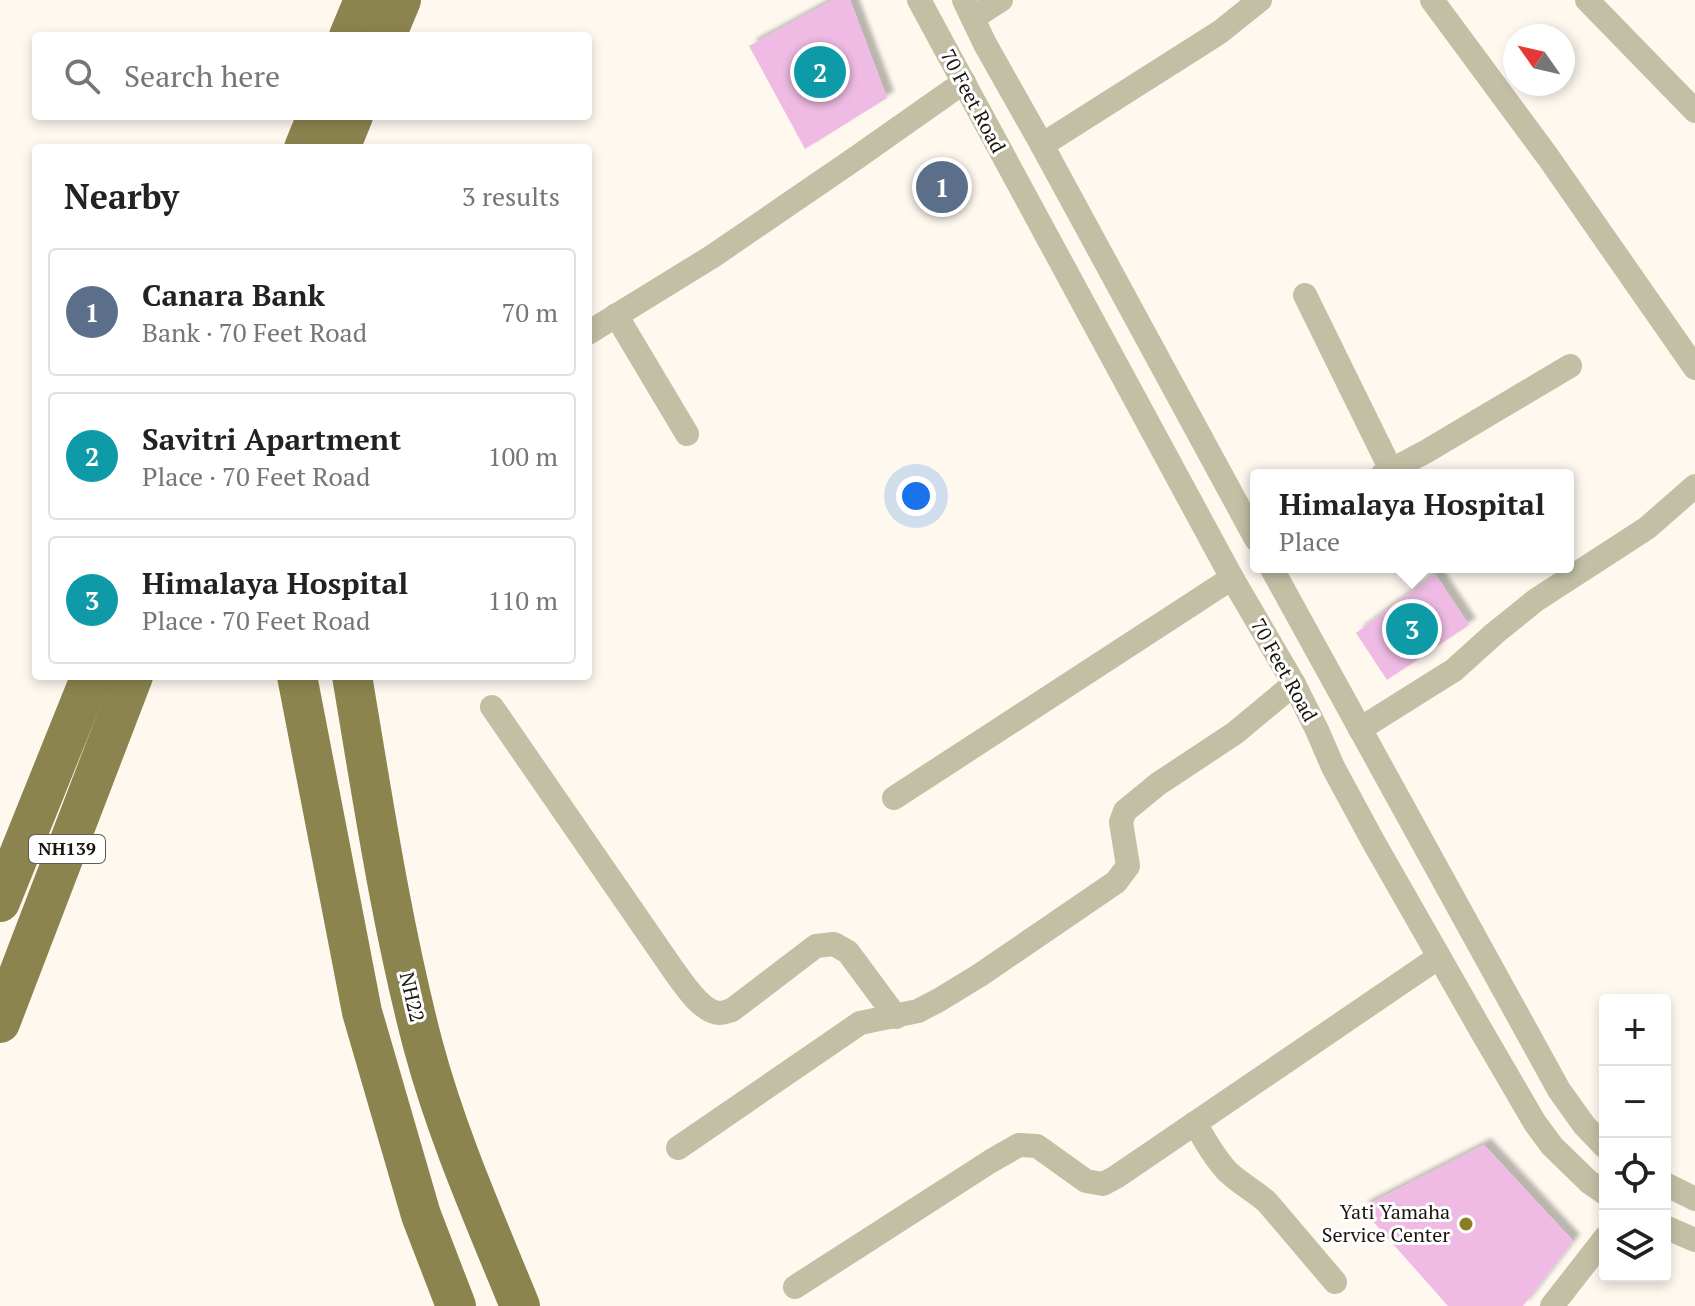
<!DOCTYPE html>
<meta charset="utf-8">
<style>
body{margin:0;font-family:"PT Serif",serif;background:#f6f6f6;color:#222}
.controls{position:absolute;right:24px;bottom:24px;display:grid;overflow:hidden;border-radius:8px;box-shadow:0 4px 12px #0003}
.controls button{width:72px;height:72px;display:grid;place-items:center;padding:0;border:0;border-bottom:2px solid #e0e0e0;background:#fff;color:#222;font:40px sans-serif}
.compass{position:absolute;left:1503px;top:24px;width:72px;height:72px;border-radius:50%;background:#fff;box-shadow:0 4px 12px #0003;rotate:304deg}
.you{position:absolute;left:916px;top:496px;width:28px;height:28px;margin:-20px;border:6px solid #fff;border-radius:50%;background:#1a73e8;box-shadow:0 0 0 12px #1a73e833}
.badge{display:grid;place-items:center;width:52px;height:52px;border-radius:50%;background:#1a73e8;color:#fff;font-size:26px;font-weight:700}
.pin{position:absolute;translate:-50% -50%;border:4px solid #fff;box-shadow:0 2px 8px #0006}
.popup{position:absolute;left:1250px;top:469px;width:324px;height:104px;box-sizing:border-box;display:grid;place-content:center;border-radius:8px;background:#fff;filter:drop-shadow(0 2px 6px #0005);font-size:26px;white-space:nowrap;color:#767676}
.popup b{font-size:30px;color:#222}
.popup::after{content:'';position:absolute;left:50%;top:100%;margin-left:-16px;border:16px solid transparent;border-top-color:#fff}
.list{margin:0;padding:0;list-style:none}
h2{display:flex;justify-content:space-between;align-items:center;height:104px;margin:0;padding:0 32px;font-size:34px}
h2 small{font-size:26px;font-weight:400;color:#767676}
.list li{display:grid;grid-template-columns:52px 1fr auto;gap:24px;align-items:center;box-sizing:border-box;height:128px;margin:0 16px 16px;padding:0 16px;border:2px solid #e0e0e0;border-radius:8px}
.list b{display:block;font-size:30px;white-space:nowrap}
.list p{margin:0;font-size:26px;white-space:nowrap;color:#767676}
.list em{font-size:26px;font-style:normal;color:#767676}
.icon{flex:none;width:44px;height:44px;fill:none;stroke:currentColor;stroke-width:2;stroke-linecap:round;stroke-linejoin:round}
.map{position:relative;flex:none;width:1695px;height:1306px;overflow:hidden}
.search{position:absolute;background:#fff;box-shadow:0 4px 12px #0003;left:32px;top:32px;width:560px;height:88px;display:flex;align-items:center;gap:20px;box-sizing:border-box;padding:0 28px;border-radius:8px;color:#767676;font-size:30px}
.panel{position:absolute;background:#fff;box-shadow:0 4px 12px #0003;left:32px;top:144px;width:560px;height:536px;border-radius:8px}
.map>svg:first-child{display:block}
.building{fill:#efbbe4;filter:url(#shadow)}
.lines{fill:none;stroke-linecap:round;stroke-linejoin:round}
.minor{stroke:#c2bfa5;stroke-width:24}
.trunk{stroke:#8c844e;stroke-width:40}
.poi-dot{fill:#8b7c21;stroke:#fff;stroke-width:3}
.labels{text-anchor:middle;stroke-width:6;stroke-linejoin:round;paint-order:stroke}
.shield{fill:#fff;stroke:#5f5b56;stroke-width:2}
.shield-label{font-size:18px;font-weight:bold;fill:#1a150d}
.street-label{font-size:20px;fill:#1a150d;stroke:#fff}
.poi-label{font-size:20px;fill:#1a150d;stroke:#fff;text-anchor:end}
</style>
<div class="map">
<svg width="1695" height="1306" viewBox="0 0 1695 1306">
<defs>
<filter id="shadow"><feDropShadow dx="7" dy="-7" stdDeviation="2" flood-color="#0004"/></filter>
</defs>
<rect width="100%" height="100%" fill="#fef8ef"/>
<g class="building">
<polygon points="833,0 850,0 887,98 805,149 749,46"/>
<polygon points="1435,574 1469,625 1387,680 1356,633"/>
<polygon points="1484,1145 1573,1241 1523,1306 1448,1306 1361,1208"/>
</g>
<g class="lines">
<g class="minor">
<polyline points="919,0 1232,578 1294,684 1317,730 1333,767 1373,841 1482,1032 1535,1123 1552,1146 1589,1182 1605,1193"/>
<polyline points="964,0 985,44 1042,145 1256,539"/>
<polyline points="1432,0 1548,157 1695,368"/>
<polyline points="1587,0 1695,111"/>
<polyline points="973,18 1001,0"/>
<polyline points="1042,145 1220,32 1260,0"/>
<polyline points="1305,295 1391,470"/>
<polyline points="616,315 687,434"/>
<polyline points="588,333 713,256 856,158 964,82"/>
<polyline points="1382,475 1427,451 1570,366"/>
<polyline points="1271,567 1559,1090 1584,1125 1605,1147"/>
<path d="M492 707 672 968C682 982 701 1012 719 1013 724 1013 728 1011 732 1010L816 946 834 944 848 952 896 1017"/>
<polyline points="1360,729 1454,670 1495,633 1536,600 1647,528 1695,486"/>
<polyline points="894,798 1232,578"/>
<path d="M1195 1123C1204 1139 1214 1157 1227 1171 1239 1183 1255 1191 1267 1202L1335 1282"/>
<polyline points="678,1148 860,1023 918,1011 939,1000 980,975 1116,882 1128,866 1121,822 1125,811 1158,784 1235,733 1294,684"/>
<polyline points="1665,1184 1695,1199"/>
<polyline points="1665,1227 1695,1240"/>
<polyline points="795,1287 991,1161 1019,1145 1037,1146 1086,1181 1103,1184 1116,1177 1439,957"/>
<polyline points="1552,1306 1605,1238"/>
</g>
<g class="trunk">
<polyline points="349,36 364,0"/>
<polyline points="386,36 401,0"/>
<polyline points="304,148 317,116"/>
<polyline points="340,148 353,116"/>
<polyline points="297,676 362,1012 421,1215 456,1306"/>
<path d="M352 676C373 800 391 923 423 1045 447 1135 485 1220 520 1306"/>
<polyline points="0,902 91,676"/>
<polyline points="0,1023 133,676"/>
</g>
</g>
<circle class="poi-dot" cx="1466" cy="1224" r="8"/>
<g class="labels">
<rect class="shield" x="29" y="835" width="76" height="28" rx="6"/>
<g class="shield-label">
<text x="67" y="855">NH139</text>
</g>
<g class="street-label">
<text transform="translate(973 101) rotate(62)" y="7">70 Feet Road</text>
<text transform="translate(1284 670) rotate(61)" y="7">70 Feet Road</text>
<text transform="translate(412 997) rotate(77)" y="7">NH22</text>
</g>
<g class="poi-label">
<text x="1450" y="1219">Yati Yamaha<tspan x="1450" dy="23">Service Center</tspan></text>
</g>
</g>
</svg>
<div class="controls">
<button>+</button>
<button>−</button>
<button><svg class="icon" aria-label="locate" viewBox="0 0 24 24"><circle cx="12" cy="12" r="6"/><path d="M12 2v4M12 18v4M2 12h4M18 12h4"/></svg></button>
<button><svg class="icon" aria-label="layers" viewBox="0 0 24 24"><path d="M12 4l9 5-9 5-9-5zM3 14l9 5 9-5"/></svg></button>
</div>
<svg class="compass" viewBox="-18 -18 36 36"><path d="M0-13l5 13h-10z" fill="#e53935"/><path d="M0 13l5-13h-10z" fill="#767676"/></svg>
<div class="you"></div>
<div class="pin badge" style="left:942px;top:187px;background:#5c6f8a">1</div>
<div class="pin badge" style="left:820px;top:72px;background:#0f9aa8">2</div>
<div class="pin badge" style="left:1412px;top:629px;background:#0f9aa8">3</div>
<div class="popup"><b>Himalaya Hospital</b>Place</div>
<div class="search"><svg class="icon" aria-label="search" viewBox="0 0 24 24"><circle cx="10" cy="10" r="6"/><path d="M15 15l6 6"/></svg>Search here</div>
<section class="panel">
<h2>Nearby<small>3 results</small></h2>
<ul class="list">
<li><span class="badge" style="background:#5c6f8a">1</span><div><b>Canara Bank</b><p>Bank · 70 Feet Road</p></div><em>70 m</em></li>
<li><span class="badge" style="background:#0f9aa8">2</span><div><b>Savitri Apartment</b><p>Place · 70 Feet Road</p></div><em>100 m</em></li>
<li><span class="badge" style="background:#0f9aa8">3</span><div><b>Himalaya Hospital</b><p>Place · 70 Feet Road</p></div><em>110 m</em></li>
</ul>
</section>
</div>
